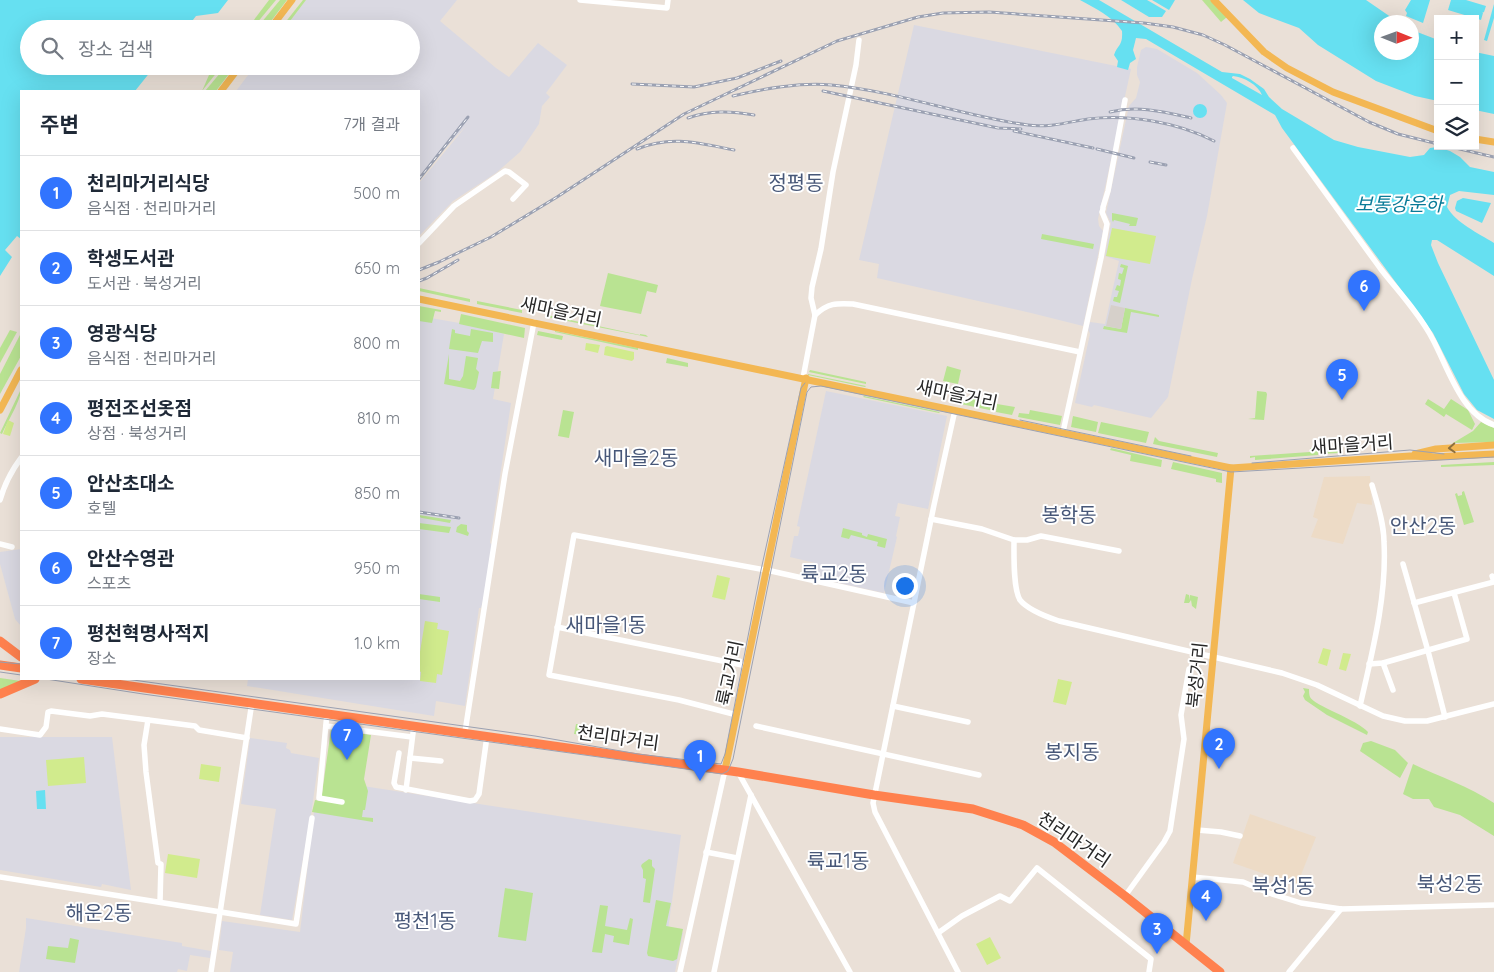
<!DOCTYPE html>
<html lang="ko">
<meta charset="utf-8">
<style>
body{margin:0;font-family:Quicksand,"Noto Sans KR",sans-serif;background:#f2f2f3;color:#1f2937}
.controls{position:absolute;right:15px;top:15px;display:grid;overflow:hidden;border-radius:0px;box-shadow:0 5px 20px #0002}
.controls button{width:45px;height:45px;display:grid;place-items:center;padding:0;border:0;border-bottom:1px solid #e0e1e3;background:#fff;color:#1f2937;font:25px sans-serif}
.compass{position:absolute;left:1374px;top:15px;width:45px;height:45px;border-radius:50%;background:#fff;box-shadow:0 5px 20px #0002;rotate:91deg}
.you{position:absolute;left:904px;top:585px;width:18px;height:18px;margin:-12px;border:4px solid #fff;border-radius:50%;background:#1a73e8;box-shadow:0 0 0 8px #1a73e833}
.badge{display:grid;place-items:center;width:32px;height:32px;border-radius:50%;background:#3174fe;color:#fff;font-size:16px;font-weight:700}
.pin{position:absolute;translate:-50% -41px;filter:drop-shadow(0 1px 2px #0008)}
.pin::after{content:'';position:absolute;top:26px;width:18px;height:15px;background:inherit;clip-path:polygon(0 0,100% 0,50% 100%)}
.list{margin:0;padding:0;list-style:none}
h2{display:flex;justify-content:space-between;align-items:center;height:65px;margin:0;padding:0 20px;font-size:21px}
h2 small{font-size:16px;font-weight:400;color:#747a83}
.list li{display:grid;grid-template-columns:32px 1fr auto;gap:15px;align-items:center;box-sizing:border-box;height:75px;padding:0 20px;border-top:1px solid #e0e1e3}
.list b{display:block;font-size:19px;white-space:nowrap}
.list p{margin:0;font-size:16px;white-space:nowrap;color:#747a83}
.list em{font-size:16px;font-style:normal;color:#747a83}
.icon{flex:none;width:28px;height:28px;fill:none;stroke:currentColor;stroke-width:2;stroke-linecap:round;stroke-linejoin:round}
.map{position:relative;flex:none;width:1494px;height:972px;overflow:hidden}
.search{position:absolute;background:#fff;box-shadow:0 5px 20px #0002;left:20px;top:20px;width:400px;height:55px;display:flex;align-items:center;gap:12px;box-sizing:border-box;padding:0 18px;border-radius:28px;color:#747a83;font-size:19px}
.panel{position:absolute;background:#fff;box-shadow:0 5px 20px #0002;left:20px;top:90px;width:400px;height:590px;border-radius:0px}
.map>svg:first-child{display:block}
.industrial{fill:#dad9e2}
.education{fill:#eddbc6}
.green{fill:#b9e392}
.pitch{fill:#d1eb8d}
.plaza{fill:#d6d0ca}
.water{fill:#66e0f1;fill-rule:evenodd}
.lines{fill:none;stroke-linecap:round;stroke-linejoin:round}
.minor{stroke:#fff;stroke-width:5.5}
.major{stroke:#f3b753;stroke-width:7}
.highway{stroke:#ff814e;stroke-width:9}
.tram{stroke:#9ba1b2;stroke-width:1}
.rail-casing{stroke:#9ba1b2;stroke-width:3}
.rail{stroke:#fff;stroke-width:1;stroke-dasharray:4;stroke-linecap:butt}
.oneway{stroke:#8d6f3d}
.labels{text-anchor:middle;stroke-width:4;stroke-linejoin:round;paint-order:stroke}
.street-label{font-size:18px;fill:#272727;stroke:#fff}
.water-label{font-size:19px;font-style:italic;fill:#0a7b98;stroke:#fff}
.quarter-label{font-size:20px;fill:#475778;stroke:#fff}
</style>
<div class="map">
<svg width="1494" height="972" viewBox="0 0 1494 972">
<rect width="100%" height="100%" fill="#eae0d7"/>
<g class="industrial">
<polygon points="306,0 457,0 440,21 496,68 509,77 538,43 567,65 546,93 550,97 542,106 539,124 520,152 496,173 453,201 419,236 419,183 467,125 419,176 419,91 236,91 255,66 411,66 411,29 284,29"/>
<polygon points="914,25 1131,69 1098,219 1099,226 1103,231 1083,326 1031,313 877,278 879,264 859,260"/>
<polygon points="1146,47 1157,49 1197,73 1221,95 1227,103 1207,216 1192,279 1168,397 1151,418 1094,405 1092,407 1075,403 1090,334 1088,329 1090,322 1105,324 1119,261 1105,256 1111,223 1106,213 1129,106 1136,98 1140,82 1137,75 1137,67 1141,50"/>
<polygon points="419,316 471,325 504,334 493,399 511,403 490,543 493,545 487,586 481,608 479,608 465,706 436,701 434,716 247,686 248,679 419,679"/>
<polygon points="826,391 947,416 928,509 898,503 895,516 900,517 896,536 897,537 884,593 812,577 815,563 790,557 794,536 798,536 800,527 797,526"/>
<polygon points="21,549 21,626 15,619 0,564 0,552"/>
<polygon points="0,737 112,737 131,890 102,884 101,887 0,870"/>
<polygon points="250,738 287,743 286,748 290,750 291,753 319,758 311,815 292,920 260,915 276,809 241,804"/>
<polygon points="363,786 681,835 668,930 683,933 675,972 230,972 233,952 219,950 222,921 300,932 314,812"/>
<polygon points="26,918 182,943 182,946 211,951 210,958 190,955 187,971 178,969 177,972 19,972 26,928"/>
</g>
<g class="education">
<polygon points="1370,476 1372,505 1357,503 1343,544 1311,537 1318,519 1313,517 1324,477"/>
<polygon points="1250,814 1316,837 1297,885 1233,863"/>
</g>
<g class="green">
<polygon points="269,0 276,0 252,29 247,29"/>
<polygon points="280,0 287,0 265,29 256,29"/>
<polygon points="303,0 306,0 284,29 280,29"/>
<polygon points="1202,0 1211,0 1227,17 1221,22"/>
<polygon points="216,66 222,66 202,91 209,75"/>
<polygon points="226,66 235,66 216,91 205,91"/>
<polygon points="1112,213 1138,218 1136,226 1129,226 1130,224 1114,220 1113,222 1112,220"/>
<polygon points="1042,234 1094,244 1093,249 1041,239"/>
<polygon points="1121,264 1128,266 1120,303 1113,301 1114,297 1117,297 1119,291 1115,290 1117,285 1120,286 1121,280 1118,279 1119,273 1122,274 1124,268 1120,267"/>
<polygon points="608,273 658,285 656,293 647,291 641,314 600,306"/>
<polygon points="419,288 470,299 470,302 419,291"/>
<polygon points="477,301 522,310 522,313 477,304"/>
<polygon points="419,306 441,310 441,312 435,311 432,323 419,321"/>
<polygon points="1125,308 1159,315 1159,317 1131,312 1127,333 1103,329 1104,326 1121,329"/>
<polygon points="461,314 525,328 524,338 459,324"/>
<polygon points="547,315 640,335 640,334 646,335 648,337 547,317"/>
<polygon points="452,329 455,330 455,333 470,336 471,329 493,333 493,342 482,341 478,353 449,349"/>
<polygon points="10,330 17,332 0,363 0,348"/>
<polygon points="538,331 563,336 562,340 537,335"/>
<polygon points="555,331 638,348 638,350 555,332"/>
<polygon points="21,333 21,356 0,394 0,374"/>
<polygon points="449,354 449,379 460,381 463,376 466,356 478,358 476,369 479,372 476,387 474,390 444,384"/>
<polygon points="667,358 688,363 688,367 666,363"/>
<polygon points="947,366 961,370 958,384 943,381"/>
<polygon points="810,370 866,382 866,384 809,372"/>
<polygon points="501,371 499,389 491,388 493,372"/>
<polygon points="808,374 866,386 865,387 808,375"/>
<path d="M21 389C21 401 7 422 2 434L0 433Z"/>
<polygon points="1257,391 1266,392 1267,394 1264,420 1248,419 1255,418"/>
<polygon points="864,396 940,412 939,413 863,397"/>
<polygon points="971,398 995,403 994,411 961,404"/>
<polygon points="1428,399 1444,409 1451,399 1468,410 1475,424 1472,430 1446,414 1444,417 1425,404"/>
<polygon points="997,404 1015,407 1012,415 996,412"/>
<polygon points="563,410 574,412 569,438 558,436"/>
<polygon points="1030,410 1062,416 1060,425 1018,417 1019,413 1029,414"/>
<polygon points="1073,416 1098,422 1096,432 1071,427"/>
<polygon points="1101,422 1149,432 1146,443 1098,433"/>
<polygon points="1481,422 1494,428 1494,442 1453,443 1473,431"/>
<polygon points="1155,437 1159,441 1218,453 1217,457 1153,444"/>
<polygon points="1337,446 1338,452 1341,453 1319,454 1320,450 1318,449 1318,455 1255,460 1255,457 1250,458 1250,456 1310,452 1310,448"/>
<polygon points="1111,448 1162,460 1161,467 1130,461 1131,455 1110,450"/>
<polygon points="1173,462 1222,473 1222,483 1216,482 1216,479 1171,469"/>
<polygon points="1494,462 1494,465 1441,467 1441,465"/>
<polygon points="1464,491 1474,522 1464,525 1455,494 1457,493 1458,496 1462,495 1462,492"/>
<polygon points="419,515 451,520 450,523 422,518 419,517"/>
<polygon points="419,523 451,527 449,533 419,529"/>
<polygon points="461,524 467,525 467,531 469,533 468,536 456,532 457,527"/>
<polygon points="843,528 862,533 862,535 867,537 868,534 887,539 885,548 877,546 878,542 851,535 849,539 841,537"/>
<polygon points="419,594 440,597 440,602 419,599"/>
<polygon points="1186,594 1189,595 1190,600 1190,595 1198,597 1196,609 1192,606 1191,600 1189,603 1184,603"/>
<polygon points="0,678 21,681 0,690"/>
<path d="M1303 688 1309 689C1309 692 1309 694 1310 697 1313 705 1358 720 1368 732L1367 735 1327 715 1305 700 1303 696 1305 692Z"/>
<polygon points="576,724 585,725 584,735 574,734"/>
<polygon points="597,726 606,728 604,738 595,736"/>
<polygon points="331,729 371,735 364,779 368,791 365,810 363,810 362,817 373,818 373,822 312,812 315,800 321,801"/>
<polygon points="1371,741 1395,750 1408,763 1400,778 1360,751 1363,743"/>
<path d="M1413 764C1440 777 1468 786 1494 803V836L1460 815 1434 807 1429 799H1413L1403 794Z"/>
<polygon points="649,859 652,860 652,866 655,869 650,903 643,902 646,879 643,878 643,870 641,866 642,864"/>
<polygon points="505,888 533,893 526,941 498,937"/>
<polygon points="656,900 671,903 666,926 683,929 677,959 673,961 648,956 647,953"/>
<polygon points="600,905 608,906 605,926 627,930 630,918 633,919 629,945 613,942 614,936 605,934 602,953 592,952"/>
<polygon points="70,938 79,940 75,963 46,959 48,946 68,948"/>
</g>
<g class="pitch">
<polygon points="1112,228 1156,236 1150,264 1106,256"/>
<polygon points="586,343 600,345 598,353 585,350"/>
<polygon points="607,346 634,352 634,359 632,361 604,355 605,347"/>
<polygon points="8,420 14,423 10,436 3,434"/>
<polygon points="717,575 730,578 725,600 712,597"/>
<polygon points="425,621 438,623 437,629 449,631 442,675 437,674 436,683 420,681 421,672 419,671 419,658"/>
<polygon points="1323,648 1331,650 1327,666 1318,663"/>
<polygon points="1343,653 1351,654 1346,671 1339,669"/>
<polygon points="1058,679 1072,682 1066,705 1053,702"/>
<polygon points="84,757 86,783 48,786 46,760"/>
<polygon points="201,764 221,767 219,782 199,779"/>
<polygon points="168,854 200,859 197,878 165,873"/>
<polygon points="990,937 1001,958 987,965 976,944"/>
</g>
<polygon class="plaza" points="1111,305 1125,308 1121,329 1106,326"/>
<g class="water">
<polygon points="0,0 228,0 218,13 196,16 186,29 29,29 29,66 155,66 135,91 21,91 21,239 17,236 5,250 12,257 0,276"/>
<path d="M1080 0H1099L1222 72 1240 74 1250 79 1264 89 1269 97 1282 109 1334 140 1358 147 1410 157 1424 155 1430 148 1437 147 1450 151 1460 157 1470 167 1494 172V195L1459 191 1450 195 1447 207C1456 223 1478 233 1494 243V276L1437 240H1432L1431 245 1438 263 1494 380V419L1477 410 1464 394 1433 333 1282 128 1275 115 1146 39 1136 38 1133 50 1136 59 1130 63 1128 70 1117 67 1118 61 1114 55C1118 44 1123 46 1122 31 1112 16 1096 9 1080 0ZM1233 76C1244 77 1258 85 1262 95L1232 78V77Z"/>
<polygon points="1121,0 1147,0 1166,11 1162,17 1149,17"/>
<polygon points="1152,0 1175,0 1169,10"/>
<polygon points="1243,0 1366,0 1398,22 1382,22 1382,52 1412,52 1412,30 1438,40 1438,101 1415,96 1376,81 1318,45 1299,28 1259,13"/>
<polygon points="1411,0 1430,0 1423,23 1406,16 1407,13 1405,10"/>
<polygon points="1451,0 1466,0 1486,6 1484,12 1482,13 1483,13 1481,20 1448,10"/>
<polygon points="1494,4 1494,18 1487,41 1484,40"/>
<polygon points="1475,52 1494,56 1494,114 1475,110"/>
<circle cx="1200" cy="111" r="7"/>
<polygon points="1463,198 1491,203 1482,223 1456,211 1455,208 1457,201"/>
<polygon points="45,790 46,809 37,809 36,791"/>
</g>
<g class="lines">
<g class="minor">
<polyline points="580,0 667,8 668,0"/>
<path d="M1293 148C1322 188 1351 228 1380 268 1397 290 1419 313 1432 338 1448 367 1460 413 1494 425"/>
<polyline points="1103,207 1108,191 1125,100"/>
<polyline points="419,243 454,206 505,171 509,172 526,185 513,199"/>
<path d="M815 315C828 303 836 303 853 304L1080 352"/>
<polyline points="803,378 815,315 811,298 812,287 821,249 833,172 856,65 859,40"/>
<polyline points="955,410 934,505 873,803 875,812 958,972"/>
<polyline points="1063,432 1101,258 1107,224 1102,212 1103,209"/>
<path d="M0 500C4 486 12 470 21 458"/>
<path d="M931 519 982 529 1014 540C1014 554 1013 589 1020 600 1028 610 1047 617 1059 621L1282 673 1317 685 1383 716 1405 721H1427L1494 704"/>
<polyline points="1014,540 1027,540 1041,536 1119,551"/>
<polyline points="0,544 12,547"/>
<polyline points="1403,564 1428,651 1445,717"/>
<polyline points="1414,603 1494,582 1492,576"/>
<polyline points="557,627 747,666"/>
<polyline points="1383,663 1393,690"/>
<polyline points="1369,664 1383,663 1467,639 1454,593"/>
<polyline points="893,706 968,722"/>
<path d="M1360 706C1372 653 1387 597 1384 542 1384 523 1377 503 1372 485"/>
<polyline points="327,713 319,798 342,802"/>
<polyline points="737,715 679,700 549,675 574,535 771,571 914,603"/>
<polyline points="148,720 144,745 146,772 158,863 161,864 160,902"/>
<polyline points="326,726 412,737"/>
<polyline points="756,726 979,775"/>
<polyline points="0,729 40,735 46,727 48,712 51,711 90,716 102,714 195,726 199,730 247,738"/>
<polyline points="465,732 505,474 534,322"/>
<polyline points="399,753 394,783 396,787 470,801 475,800 479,794 487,736"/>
<polyline points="410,758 441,761"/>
<polyline points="738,772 850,972"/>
<polyline points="406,790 414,725"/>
<polyline points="1197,830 1221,832 1240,836"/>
<polyline points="706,852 737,858"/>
<polyline points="0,877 296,924 312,818"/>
<polyline points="1192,877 1243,882 1269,893 1301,903 1341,909 1494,905"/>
<polyline points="1125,896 1164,842 1170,831 1184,739 1181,715 1189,669"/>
<polyline points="938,933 962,916 1000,896 1010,901 1037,868 1151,959 1149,972"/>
<polyline points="211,972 252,702"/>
<polyline points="680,972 725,770"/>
<polyline points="714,972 751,795"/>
<polyline points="1289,972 1341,909"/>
</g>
<g class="major">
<polyline points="1214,0 1264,52 1287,68 1333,92 1438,131"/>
<polyline points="270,29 292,0"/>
<polyline points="221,91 240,66"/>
<polyline points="1475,139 1494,142"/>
<polyline points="419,299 1231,468 1410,456 1433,457 1494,454"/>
<polyline points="0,410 21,370"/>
<polyline points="1415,454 1436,449 1494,445"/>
<polyline points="725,770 806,378"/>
<polyline points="1186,945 1231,468"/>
</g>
<g class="highway">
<polyline points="0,641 21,657"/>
<polyline points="0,665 21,668"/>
<polyline points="81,679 738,772 874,795 973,809 1023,825 1054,842 1125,896 1220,972"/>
<polyline points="0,694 35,679"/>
</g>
<g class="tram">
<polyline points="1020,420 1191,456"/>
<polyline points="1252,463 1410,450 1444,454"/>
<polyline points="0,662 21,664"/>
<polyline points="0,672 21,675"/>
<polyline points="46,679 143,694 722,774 728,771 733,759 807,392 811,387 821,386 1231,472 1494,457"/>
<polyline points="126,679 535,736 638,754 721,764 725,754 761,570 801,388 805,383"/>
</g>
<g class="rail-casing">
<g id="rail">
<polyline points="632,84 694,87 737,78 781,61"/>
<polyline points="823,91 998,128 1021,129"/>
<path d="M733 96C761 89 802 82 831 85 897 91 962 116 1028 125 1048 128 1069 122 1088 119 1129 114 1177 122 1214 141"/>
<path d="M1110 112C1138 105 1164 112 1191 118"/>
<path d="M688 118C710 110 731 111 754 115"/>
<polyline points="1014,131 1093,148"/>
<polyline points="1447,146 1494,157"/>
<path d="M637 149C672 135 698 143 734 150"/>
<polyline points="1097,149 1134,158"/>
<polyline points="1150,162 1166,165"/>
<polyline points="419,179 468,117"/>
<polyline points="419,270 439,262 491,237 557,197 684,114 837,41 918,17 943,13 989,12 1144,23 1173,27 1203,35 1225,45 1369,122 1398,134 1438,144"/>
<polyline points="419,281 427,278 458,260"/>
<polyline points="419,512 459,518"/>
</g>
</g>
<use href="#rail" class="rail"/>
</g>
<defs><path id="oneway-chevron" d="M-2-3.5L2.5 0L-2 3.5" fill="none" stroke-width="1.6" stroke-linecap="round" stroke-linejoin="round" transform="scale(1.25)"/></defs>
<use class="oneway" href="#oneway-chevron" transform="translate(1452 448) rotate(177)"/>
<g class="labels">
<g class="street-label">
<text transform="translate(561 312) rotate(12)" y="6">새마을거리</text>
<text transform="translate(957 395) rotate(12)" y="6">새마을거리</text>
<text transform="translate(1352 445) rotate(-4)" y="6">새마을거리</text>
<text transform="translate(730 673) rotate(-78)" y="6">륙교거리</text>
<text transform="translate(1197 675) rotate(-84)" y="6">북성거리</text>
<text transform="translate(618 738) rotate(8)" y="6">천리마거리</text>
<text transform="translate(1074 840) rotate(34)" y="6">천리마거리</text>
</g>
<g class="water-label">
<text x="1399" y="211">보통강운하</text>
</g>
<g class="quarter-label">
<text x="796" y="190">정평동</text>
<text x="636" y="465">새마을2동</text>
<text x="1069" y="522">봉학동</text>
<text x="1423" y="533">안산2동</text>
<text x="834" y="581">륙교2동</text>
<text x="606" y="632">새마을1동</text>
<text x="1072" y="759">봉지동</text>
<text x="838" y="868">륙교1동</text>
<text x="1450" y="891">북성2동</text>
<text x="1283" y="893">북성1동</text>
<text x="99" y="920">해운2동</text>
<text x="425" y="928">평천1동</text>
</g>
</g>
</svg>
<div class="controls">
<button>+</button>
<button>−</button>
<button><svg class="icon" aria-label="layers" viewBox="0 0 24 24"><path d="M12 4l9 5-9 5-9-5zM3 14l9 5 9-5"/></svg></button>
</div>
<svg class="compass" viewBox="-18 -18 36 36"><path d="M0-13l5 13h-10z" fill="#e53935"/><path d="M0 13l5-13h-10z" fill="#747a83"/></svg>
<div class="you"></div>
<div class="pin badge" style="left:700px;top:781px">1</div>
<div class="pin badge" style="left:1219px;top:769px">2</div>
<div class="pin badge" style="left:1157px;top:954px">3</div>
<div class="pin badge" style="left:1206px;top:921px">4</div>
<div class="pin badge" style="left:1342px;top:400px">5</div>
<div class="pin badge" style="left:1364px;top:311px">6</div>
<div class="pin badge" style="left:347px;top:760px">7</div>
<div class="search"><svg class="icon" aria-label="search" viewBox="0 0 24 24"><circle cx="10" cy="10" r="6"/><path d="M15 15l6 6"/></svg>장소 검색</div>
<section class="panel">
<h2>주변<small>7개 결과</small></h2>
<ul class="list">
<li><span class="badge">1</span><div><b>천리마거리식당</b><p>음식점 · 천리마거리</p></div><em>500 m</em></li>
<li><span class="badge">2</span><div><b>학생도서관</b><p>도서관 · 북성거리</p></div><em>650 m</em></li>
<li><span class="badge">3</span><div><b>영광식당</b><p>음식점 · 천리마거리</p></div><em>800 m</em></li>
<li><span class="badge">4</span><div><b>평전조선옷점</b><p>상점 · 북성거리</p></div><em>810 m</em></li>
<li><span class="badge">5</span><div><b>안산초대소</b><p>호텔</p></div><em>850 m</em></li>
<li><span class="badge">6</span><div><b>안산수영관</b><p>스포츠</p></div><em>950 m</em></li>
<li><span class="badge">7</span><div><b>평천혁명사적지</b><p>장소</p></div><em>1.0 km</em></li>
</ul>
</section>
</div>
